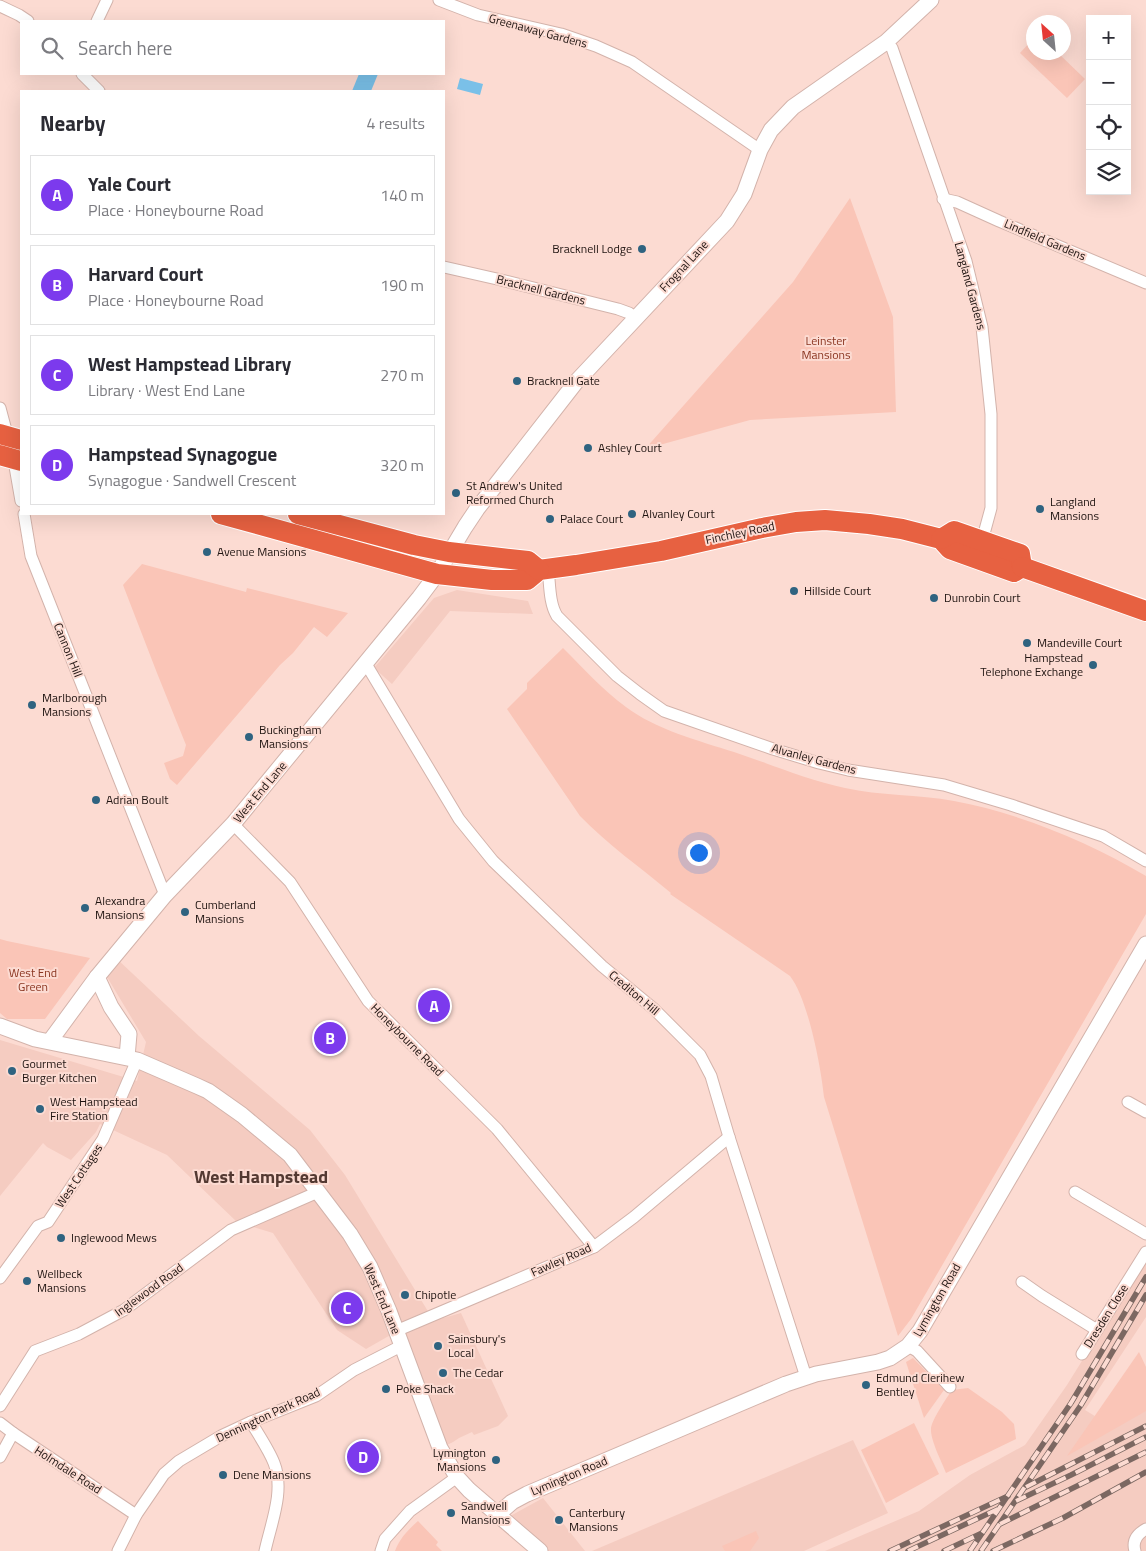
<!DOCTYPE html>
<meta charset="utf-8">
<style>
body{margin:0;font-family:"Titillium Web",sans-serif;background:#f2f2f3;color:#2b2b33}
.controls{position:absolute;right:15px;top:15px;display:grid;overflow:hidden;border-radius:0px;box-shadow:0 5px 20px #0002}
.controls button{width:45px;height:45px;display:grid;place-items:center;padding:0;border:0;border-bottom:1px solid #e1e1e2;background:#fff;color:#2b2b33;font:25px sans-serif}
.compass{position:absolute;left:1026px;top:15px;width:45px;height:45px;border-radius:50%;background:#fff;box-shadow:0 5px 20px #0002;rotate:333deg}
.you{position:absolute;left:698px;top:852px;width:18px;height:18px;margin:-12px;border:4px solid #fff;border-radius:50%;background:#1a73e8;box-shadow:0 0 0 8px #1a73e833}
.badge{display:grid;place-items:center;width:32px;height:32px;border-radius:50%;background:#7c3aed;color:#fff;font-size:16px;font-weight:700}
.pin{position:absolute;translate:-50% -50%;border:2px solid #fff;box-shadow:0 1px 5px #0006}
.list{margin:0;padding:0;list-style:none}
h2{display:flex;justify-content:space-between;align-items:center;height:65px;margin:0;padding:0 20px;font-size:21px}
h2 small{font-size:16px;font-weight:400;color:#7c7c81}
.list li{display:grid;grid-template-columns:32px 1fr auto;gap:15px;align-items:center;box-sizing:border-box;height:80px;margin:0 10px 10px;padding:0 10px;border:1px solid #e1e1e2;border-radius:0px}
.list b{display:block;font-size:19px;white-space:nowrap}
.list p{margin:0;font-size:16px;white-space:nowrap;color:#7c7c81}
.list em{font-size:16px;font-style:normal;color:#7c7c81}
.icon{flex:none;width:28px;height:28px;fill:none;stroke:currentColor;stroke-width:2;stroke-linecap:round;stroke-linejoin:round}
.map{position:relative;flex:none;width:1146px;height:1551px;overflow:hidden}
.search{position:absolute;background:#fff;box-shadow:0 5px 20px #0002;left:20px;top:20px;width:425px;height:55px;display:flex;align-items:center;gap:12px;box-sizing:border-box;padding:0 18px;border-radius:0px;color:#7c7c81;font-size:19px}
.panel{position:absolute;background:#fff;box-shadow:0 5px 20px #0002;left:20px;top:90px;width:425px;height:425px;border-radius:0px}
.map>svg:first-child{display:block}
.built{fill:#f5ccc1}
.green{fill:#fac5b7}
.water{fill:#7ac0e8}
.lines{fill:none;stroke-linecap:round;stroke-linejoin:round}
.street-casing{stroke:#d3b3ab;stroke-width:13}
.secondary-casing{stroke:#d3b3ab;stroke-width:17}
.highway-casing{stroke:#fff;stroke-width:22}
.street{stroke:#fff;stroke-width:11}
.secondary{stroke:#fff;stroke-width:15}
.highway{stroke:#e76141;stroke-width:20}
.rail-casing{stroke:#7c6862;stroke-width:5.5}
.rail{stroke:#fcdbd2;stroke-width:4;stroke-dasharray:11;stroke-linecap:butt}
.poi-dot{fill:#2f6380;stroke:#fcdbd2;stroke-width:2}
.labels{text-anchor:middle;stroke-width:4;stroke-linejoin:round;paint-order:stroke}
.street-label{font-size:12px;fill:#1f1411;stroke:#fcdbd2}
.poi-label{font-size:12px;fill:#1f1411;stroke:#fcdbd2;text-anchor:start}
.park-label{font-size:12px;fill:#8a3520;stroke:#fcdbd2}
.district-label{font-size:18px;font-weight:bold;fill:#533932;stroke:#fcdbd2}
</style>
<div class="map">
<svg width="1146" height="1551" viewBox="0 0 1146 1551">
<rect width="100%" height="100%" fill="#fcdbd2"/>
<g class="built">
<polygon points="457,590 528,601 533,614 450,611 392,684 374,668 434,598"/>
<polygon points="116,958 199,1036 310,1130 345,1175 429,1313 366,1349 337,1330 273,1233 237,1222 167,1155 100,1124 96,1132 71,1160 47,1147 43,1143 0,1196 0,1040 137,1081 146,1042 107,977 108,966"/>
<polygon points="1146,1258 1146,1317 1085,1410 1098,1418 1146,1393 1146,1551 825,1551 919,1511 970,1475 1025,1445 1067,1385"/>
<polygon points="461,1313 508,1416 498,1426 474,1435 472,1432 459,1438 453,1442 447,1445 401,1337 415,1326"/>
<polygon points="853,1440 888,1513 804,1551 592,1551"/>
<polygon points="543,1498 585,1551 537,1551 503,1520"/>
</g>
<g class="green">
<polygon points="1033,39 1034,52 1058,53 1085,79 1067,98 1020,53"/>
<polygon points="850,198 893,317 896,412 750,420 645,449 793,282"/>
<polygon points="142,564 246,592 247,588 348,613 327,637 314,627 293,653 280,665 177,785 170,779 164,763 183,756 186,745 157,673 123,585"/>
<path d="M563 648C583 668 603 690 626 707 655 729 699 741 734 752 770 764 807 780 845 788 880 796 918 794 954 801 1019 813 1089 842 1146 876V914L911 1319 898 1336 824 1097C821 1067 808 999 790 976L670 894 671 893C640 867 608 845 580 816L507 709 527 689V683Z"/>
<polygon points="0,939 7,941 90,958 45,1019 7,1019 0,1013"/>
<polygon points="1139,1352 1146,1367 1146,1411 1067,1456"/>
<polygon points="913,1358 944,1390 924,1418 906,1362"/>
<path d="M968 1388 1002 1412 1014 1424 1016 1439 946 1473C942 1462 930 1440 931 1428 933 1418 946 1399 952 1390Z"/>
<polygon points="914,1423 939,1474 886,1503 861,1450"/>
<path d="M418 1521 438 1542 436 1545 442 1551H395C400 1538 408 1530 418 1521Z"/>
<polygon points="756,1531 759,1538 750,1551 725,1551 722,1546"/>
</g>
<g class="water">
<polygon points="359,74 378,74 371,91 352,91"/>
<polygon points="460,78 483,84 480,95 457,89"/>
</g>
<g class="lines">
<g class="street-casing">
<g id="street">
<polyline points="439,0 478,15 561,34 596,46 632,62 760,150"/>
<polyline points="0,6 19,15 28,21"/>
<polyline points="97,21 107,0"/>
<polyline points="886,42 892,48 966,261 982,327 991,414 991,508 982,541"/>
<polyline points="82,74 99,91"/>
<polyline points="943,199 957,202 999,221 1146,283"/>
<polyline points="444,267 497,279 618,309 629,313 636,318"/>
<polyline points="0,408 8,438"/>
<polyline points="13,455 21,501"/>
<polyline points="24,514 31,556 165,895"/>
<path d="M548 569C550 584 549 603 557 616L617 676 640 694 664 711 773 749 819 763 848 770 944 785 1011 805 1103 836 1146 861"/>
<polyline points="366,664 459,819 493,861 602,966 654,1009 700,1055 711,1076 729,1137 806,1377"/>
<polyline points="233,824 290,882 368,1001 497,1129 594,1247"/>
<polyline points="1128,1102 1146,1112"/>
<polyline points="1075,1192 1146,1234"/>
<polyline points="0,1278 38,1226 48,1222 103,1139 137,1060"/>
<polyline points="1022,1282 1042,1296 1097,1330"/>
<polyline points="396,1331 594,1247 634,1217 729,1137"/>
<polyline points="908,1346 917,1351 950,1387"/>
<polyline points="1082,1354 1146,1252"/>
<polyline points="0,1406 35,1351 79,1334 124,1310 231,1230 318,1192"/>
<path d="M251 1422C258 1434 269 1450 274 1463 285 1491 271 1523 265 1551"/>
<polyline points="0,1423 13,1433 136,1515"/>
<polyline points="0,1457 13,1433"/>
<polyline points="118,1551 136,1515 164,1474 179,1461 221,1436 251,1422 316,1396 354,1370 401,1346"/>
<polyline points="381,1551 385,1539 410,1511 457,1477"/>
<path d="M1135 1551C1132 1541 1137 1534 1146 1529"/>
</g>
</g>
<g class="secondary-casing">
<g id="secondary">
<polyline points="97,977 111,1007 129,1034 127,1057"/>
<polyline points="0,1026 35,1039 137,1060 197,1086 208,1091 242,1115 290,1155 350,1234 370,1267 389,1311 440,1448 457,1477 469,1490 540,1551"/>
<polyline points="50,1041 97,977 165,895 233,824 419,598 437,574 465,527 477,509 576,382 727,221 744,194 760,150 771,130 793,107 886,42 931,0"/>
<polyline points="497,1515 512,1502 527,1494 786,1384 816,1374 878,1362 890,1358 908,1346 920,1331 1146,944"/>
</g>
</g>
<g class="highway-casing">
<g id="highway">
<polyline points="0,434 21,440"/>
<polyline points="0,455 21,461"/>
<polyline points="221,514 437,574 492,580 527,580 539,570 576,565 661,551 762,528 796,522 825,520 869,524 902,529 941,539 950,549 1014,572 1022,567"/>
<polyline points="298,514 414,545 449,552 528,561 539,570"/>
<polyline points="941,539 954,531 1020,554 1022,567"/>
<polyline points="1022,567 1146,611"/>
</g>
</g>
<use href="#street" class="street"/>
<use href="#secondary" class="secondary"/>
<use href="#highway" class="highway"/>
<g class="rail-casing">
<g id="rail">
<polyline points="1026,1487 1146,1426"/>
<polyline points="1016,1501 1071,1475 1146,1437"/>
<polyline points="1000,1524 1146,1452"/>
<polyline points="890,1551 1008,1496"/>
<polyline points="908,1551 998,1509"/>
<polyline points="944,1551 982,1533"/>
<polyline points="970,1551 1071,1403 1146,1277"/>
<polyline points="981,1551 1081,1405 1146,1295"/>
<polyline points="993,1551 1063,1518 1146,1472"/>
</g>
</g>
<use href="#rail" class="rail"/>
</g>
<g class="poi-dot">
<circle cx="642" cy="249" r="5"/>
<circle cx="517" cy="381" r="5"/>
<circle cx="588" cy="448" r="5"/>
<circle cx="456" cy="493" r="5"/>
<circle cx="1040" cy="509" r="5"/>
<circle cx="632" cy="514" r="5"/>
<circle cx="550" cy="519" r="5"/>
<circle cx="207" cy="552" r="5"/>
<circle cx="794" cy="591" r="5"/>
<circle cx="934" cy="598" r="5"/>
<circle cx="1027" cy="643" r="5"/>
<circle cx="1093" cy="665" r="5"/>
<circle cx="32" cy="705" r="5"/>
<circle cx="249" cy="737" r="5"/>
<circle cx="96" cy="800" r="5"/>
<circle cx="85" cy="908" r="5"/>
<circle cx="185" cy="912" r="5"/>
<circle cx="12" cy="1071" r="5"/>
<circle cx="40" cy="1109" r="5"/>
<circle cx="61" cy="1238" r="5"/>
<circle cx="27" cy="1281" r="5"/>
<circle cx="405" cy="1295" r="5"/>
<circle cx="438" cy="1346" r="5"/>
<circle cx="443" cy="1373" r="5"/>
<circle cx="866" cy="1385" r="5"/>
<circle cx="386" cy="1389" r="5"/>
<circle cx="496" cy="1460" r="5"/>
<circle cx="223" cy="1475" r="5"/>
<circle cx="451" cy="1513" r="5"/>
<circle cx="559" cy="1520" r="5"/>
</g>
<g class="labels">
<g class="street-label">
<text transform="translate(538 31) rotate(15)" y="4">Greenaway Gardens</text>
<text transform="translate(1045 240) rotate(23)" y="4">Lindfield Gardens</text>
<text transform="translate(684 266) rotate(-47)" y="4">Frognal Lane</text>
<text transform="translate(970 286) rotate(75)" y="4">Langland Gardens</text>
<text transform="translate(541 290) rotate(14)" y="4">Bracknell Gardens</text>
<text transform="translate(740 533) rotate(-12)" y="4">Finchley Road</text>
<text transform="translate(68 650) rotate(68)" y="4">Cannon Hill</text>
<text transform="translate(814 759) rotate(15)" y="4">Alvanley Gardens</text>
<text transform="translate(260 792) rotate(-50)" y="4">West End Lane</text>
<text transform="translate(634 993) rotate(40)" y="4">Crediton Hill</text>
<text transform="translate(407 1040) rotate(45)" y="4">Honeybourne Road</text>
<text transform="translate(79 1176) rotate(-56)" y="4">West Cottages</text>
<text transform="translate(561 1260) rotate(-24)" y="4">Fawley Road</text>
<text transform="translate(149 1290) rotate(-36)" y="4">Inglewood Road</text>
<text transform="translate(382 1299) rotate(67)" y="4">West End Lane</text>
<text transform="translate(937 1300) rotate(-60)" y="4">Lymington Road</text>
<text transform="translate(1106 1316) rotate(-58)" y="4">Dresden Close</text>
<text transform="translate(268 1415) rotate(-25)" y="4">Dennington Park Road</text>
<text transform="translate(68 1470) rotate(33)" y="4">Holmdale Road</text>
<text transform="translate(569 1476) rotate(-23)" y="4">Lymington Road</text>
</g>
<g class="poi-label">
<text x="632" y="253" text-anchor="end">Bracknell Lodge</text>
<text x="527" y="385">Bracknell Gate</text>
<text x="598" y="452">Ashley Court</text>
<text x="466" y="490">St Andrew's United<tspan x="466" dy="14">Reformed Church</tspan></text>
<text x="1050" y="506">Langland<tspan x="1050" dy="14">Mansions</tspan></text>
<text x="642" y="518">Alvanley Court</text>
<text x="560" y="523">Palace Court</text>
<text x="217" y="556">Avenue Mansions</text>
<text x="804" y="595">Hillside Court</text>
<text x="944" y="602">Dunrobin Court</text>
<text x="1037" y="647">Mandeville Court</text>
<text x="1083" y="662" text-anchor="end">Hampstead<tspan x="1083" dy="14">Telephone Exchange</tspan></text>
<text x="42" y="702">Marlborough<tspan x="42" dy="14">Mansions</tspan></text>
<text x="259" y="734">Buckingham<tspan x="259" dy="14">Mansions</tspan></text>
<text x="106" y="804">Adrian Boult</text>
<text x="95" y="905">Alexandra<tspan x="95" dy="14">Mansions</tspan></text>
<text x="195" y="909">Cumberland<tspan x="195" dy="14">Mansions</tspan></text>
<text x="22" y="1068">Gourmet<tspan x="22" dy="14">Burger Kitchen</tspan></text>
<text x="50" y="1106">West Hampstead<tspan x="50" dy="14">Fire Station</tspan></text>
<text x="71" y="1242">Inglewood Mews</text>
<text x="37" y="1278">Wellbeck<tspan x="37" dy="14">Mansions</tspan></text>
<text x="415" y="1299">Chipotle</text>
<text x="448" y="1343">Sainsbury's<tspan x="448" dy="14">Local</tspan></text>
<text x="453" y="1377">The Cedar</text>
<text x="876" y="1382">Edmund Clerihew<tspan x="876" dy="14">Bentley</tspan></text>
<text x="396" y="1393">Poke Shack</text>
<text x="486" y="1457" text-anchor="end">Lymington<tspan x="486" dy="14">Mansions</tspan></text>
<text x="233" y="1479">Dene Mansions</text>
<text x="461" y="1510">Sandwell<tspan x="461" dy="14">Mansions</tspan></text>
<text x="569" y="1517">Canterbury<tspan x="569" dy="14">Mansions</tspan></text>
</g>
<g class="park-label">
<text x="826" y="345">Leinster<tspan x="826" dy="14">Mansions</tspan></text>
<text x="33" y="977">West End<tspan x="33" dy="14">Green</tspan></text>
</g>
<g class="district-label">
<text x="261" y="1183">West Hampstead</text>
</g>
</g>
</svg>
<div class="controls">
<button>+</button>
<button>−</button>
<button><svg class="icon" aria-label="locate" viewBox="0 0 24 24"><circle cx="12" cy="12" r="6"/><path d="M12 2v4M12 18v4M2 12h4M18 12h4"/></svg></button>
<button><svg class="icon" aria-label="layers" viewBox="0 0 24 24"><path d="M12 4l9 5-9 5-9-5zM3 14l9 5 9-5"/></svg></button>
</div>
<svg class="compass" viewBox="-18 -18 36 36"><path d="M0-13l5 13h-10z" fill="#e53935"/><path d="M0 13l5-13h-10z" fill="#7c7c81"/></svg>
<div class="you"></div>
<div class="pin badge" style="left:434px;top:1006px">A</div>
<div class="pin badge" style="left:330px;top:1038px">B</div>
<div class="pin badge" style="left:347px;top:1308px">C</div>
<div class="pin badge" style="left:363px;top:1457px">D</div>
<div class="search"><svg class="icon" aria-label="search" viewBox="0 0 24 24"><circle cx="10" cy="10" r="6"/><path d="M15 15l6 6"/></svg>Search here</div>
<section class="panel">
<h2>Nearby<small>4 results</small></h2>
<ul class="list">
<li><span class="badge">A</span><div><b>Yale Court</b><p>Place · Honeybourne Road</p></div><em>140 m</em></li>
<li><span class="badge">B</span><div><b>Harvard Court</b><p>Place · Honeybourne Road</p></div><em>190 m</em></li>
<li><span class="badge">C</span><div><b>West Hampstead Library</b><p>Library · West End Lane</p></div><em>270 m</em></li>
<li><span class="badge">D</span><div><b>Hampstead Synagogue</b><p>Synagogue · Sandwell Crescent</p></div><em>320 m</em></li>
</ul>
</section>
</div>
